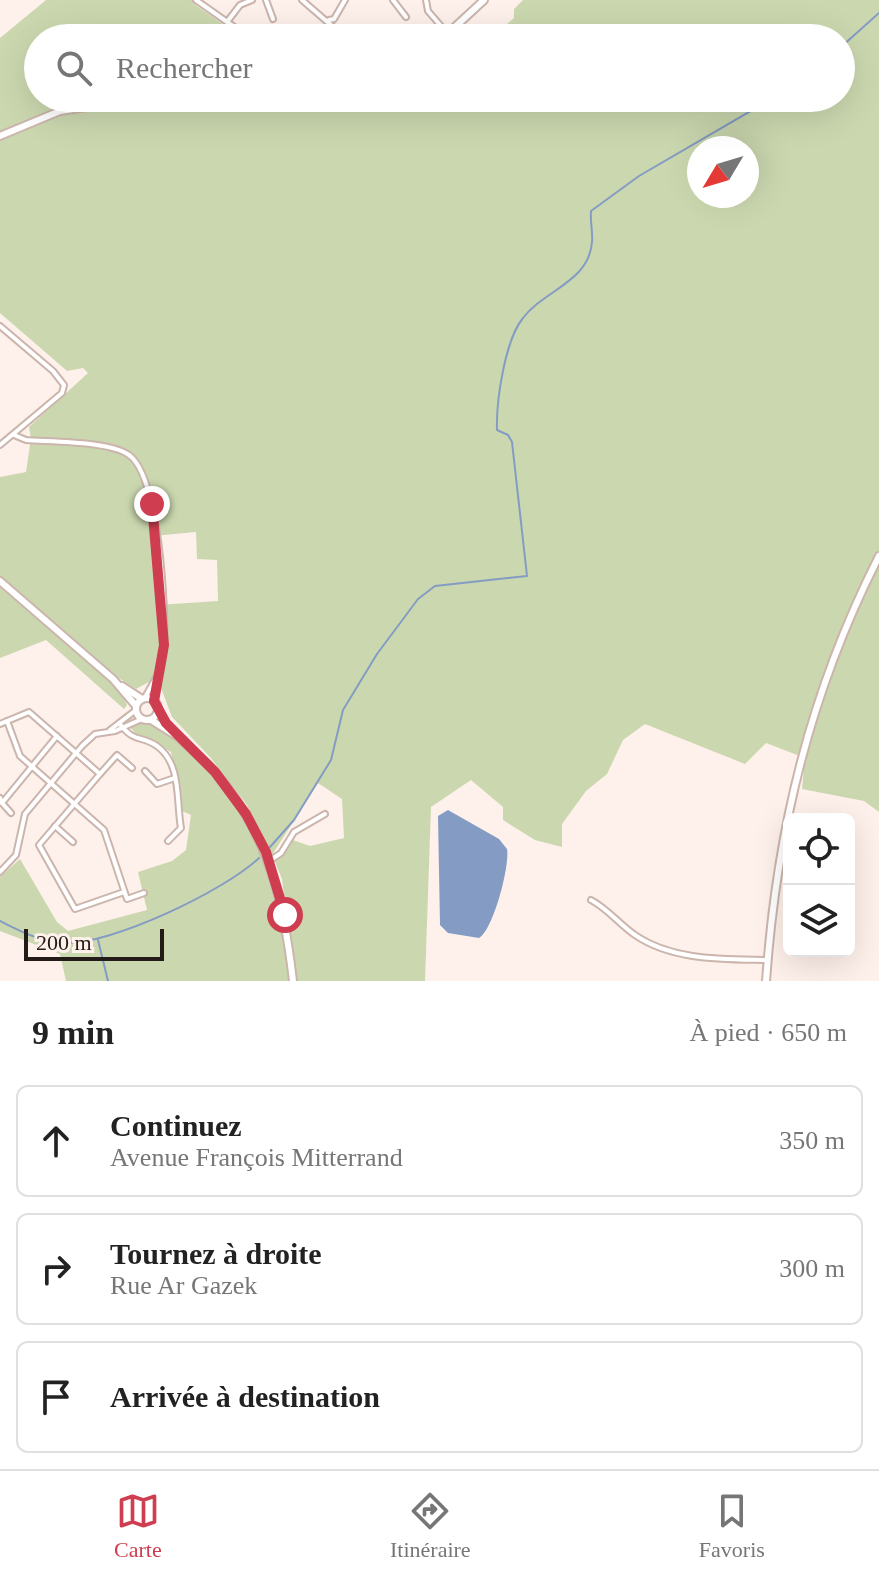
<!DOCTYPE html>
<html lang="fr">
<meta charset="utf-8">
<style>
body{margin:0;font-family:Georgia,serif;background:#f2f2f2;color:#222}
.controls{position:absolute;right:24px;bottom:24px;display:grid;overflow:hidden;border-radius:12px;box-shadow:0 8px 32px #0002}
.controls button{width:72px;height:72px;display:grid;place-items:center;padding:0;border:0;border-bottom:2px solid #e0e0e0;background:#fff;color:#222;font:40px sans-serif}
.compass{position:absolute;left:687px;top:136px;width:72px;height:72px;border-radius:50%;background:#fff;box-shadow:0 8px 32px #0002;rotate:232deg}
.scale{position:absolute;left:24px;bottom:20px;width:140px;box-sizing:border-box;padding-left:8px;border:4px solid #231b17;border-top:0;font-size:22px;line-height:28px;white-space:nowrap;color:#231b17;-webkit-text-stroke:6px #fef0ea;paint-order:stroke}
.stop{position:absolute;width:24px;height:24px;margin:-18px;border:6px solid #ce3d50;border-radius:50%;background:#fff}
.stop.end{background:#ce3d50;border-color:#fff;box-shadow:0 2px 8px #0008}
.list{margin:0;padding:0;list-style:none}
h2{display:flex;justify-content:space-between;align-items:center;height:104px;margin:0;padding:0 32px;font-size:34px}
h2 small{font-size:26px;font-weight:400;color:#767676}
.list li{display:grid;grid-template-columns:52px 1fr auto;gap:24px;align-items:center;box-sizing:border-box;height:112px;margin:0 16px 16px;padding:0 16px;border:2px solid #e0e0e0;border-radius:12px}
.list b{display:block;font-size:30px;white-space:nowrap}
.list p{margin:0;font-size:26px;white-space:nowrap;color:#767676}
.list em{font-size:26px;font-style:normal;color:#767676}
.icon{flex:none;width:44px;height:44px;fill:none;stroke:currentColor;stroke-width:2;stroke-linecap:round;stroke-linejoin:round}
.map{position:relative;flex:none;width:879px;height:981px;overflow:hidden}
.search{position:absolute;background:#fff;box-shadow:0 8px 32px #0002;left:24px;right:24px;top:24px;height:88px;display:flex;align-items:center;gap:20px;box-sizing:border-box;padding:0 28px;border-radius:44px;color:#767676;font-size:30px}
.sheet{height:488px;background:#fff}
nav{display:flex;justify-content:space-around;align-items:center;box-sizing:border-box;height:112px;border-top:2px solid #e0e0e0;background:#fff;font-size:22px;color:#767676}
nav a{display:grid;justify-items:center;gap:4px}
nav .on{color:#ce3d50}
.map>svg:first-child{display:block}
.green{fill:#cbd8af;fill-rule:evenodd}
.water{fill:#849cc3}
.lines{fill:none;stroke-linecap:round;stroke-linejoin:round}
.stream{stroke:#849cc3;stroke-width:2}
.street-casing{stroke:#cbb5ac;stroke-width:8}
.secondary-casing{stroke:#cbb5ac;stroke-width:10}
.street{stroke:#fff;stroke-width:4}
.secondary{stroke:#fff;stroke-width:6}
.route{stroke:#ce3d50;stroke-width:10}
</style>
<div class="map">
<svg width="879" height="981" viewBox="0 0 879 981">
<rect width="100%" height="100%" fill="#fef0ea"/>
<g class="green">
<path d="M46 0H198L194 4 243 38H38V98H841V38H491L514 18V9L523 0H879V812L864 801 802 789 805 758 766 743 745 764 645 724 623 740 607 774 586 791 562 824V847L535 840 503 820V807L471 780 431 807 425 981H295L282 879 275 862 290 839 310 846 344 838 342 799 318 783 272 855 247 805 210 757 172 717 161 688 149 682 136 689 109 672 0 577V477L26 472 31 438 29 427 88 373 83 368 67 371 0 313V38ZM699 148H747V196H699ZM196 532 197 559 217 560 218 601 158 605 153 536Z"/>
<polygon points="0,585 120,690 127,705 124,709 46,640 0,658"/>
<path d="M140 722C162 724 176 740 192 754 259 815 279 894 289 981H66L60 954 0 931V877L20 859 57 922 68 931 147 910 138 872 172 861 186 850 191 815 182 811 171 752C159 744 138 739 130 727Z"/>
</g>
<path class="water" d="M448 810 499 839 507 849C510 866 493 930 479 938L448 933 440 925 438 816Z"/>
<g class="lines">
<g class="stream">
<polyline points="841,47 879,13"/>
<path d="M270 847 294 820 331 760 343 710 377 654 418 599 435 586 527 576 512 442 508 435 497 430C496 401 505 340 523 318 544 290 589 282 592 242 593 232 590 222 591 211L639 176 773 98"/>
<path d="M0 921C20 931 41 942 64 943 111 945 224 891 259 858"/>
<polyline points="98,940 108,981"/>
</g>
<g class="street-casing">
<g id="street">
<polyline points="196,0 250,38"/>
<polyline points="266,0 273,19"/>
<polyline points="302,0 346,38"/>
<polyline points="393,0 406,17"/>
<polyline points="426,0 428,11 441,26"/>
<polyline points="329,20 334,19 345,0"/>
<polyline points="227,22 240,5 252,0"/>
<polyline points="356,38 362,30 373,38"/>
<polyline points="0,326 53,371 64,385 62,393 0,445"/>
<path d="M14 435 26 440C51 442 109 441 129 455 159 476 166 609 164 646 164 664 157 683 154 701"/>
<polyline points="144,699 157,676"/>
<polyline points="7,721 20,756 104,830 127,899 144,893"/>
<polyline points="0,724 29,712 100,774 39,845 75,909 124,892"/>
<path d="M120 724C134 743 141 735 157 746 182 764 176 801 181 828L168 841"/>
<polyline points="110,730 136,710"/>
<polyline points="145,771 157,784 175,778"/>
<polyline points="100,774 117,755 132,768"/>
<polyline points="0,798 2,803 57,736"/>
<polyline points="2,803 11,813"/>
<polyline points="55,826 73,842"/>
<polyline points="269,861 281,853 294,832 325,814"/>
<polyline points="0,872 16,855 25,814 82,746 95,734 115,731 142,719"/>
<path d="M591 900C608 909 619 924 635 935 673 961 724 959 768 960"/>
</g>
</g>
<g class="secondary-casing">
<g id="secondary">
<polyline points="443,38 484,0"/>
<polyline points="0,136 60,111 147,98"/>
<polyline points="0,581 113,679 136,706"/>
<polyline points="122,686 142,699"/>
<circle cx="147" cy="709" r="11"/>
<path d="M158 711C171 736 199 753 217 774 269 836 284 903 293 981"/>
<polyline points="151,720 175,735"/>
<path d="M766 981C777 829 810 692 879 556"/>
</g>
</g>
<use href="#street" class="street"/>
<use href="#secondary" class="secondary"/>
</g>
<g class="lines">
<polyline class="route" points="152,504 164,645 154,701 166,723 215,772 246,814 266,852 285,915"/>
</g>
</svg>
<div class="controls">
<button><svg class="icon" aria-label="locate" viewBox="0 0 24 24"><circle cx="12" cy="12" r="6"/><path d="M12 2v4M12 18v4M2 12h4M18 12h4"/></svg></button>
<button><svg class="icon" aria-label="layers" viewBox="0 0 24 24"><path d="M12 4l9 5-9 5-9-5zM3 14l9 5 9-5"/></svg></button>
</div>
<svg class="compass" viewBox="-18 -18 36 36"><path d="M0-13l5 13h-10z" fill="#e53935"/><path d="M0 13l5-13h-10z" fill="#767676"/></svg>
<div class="scale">200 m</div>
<div class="stop" style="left:285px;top:915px"></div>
<div class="stop end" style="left:152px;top:504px"></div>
<div class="search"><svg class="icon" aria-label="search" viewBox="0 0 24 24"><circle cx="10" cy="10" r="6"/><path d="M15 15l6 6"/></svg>Rechercher</div>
</div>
<section class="sheet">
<h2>9 min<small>À pied · 650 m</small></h2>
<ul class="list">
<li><svg class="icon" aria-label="ahead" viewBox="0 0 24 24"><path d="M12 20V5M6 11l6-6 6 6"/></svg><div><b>Continuez</b><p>Avenue François Mitterrand</p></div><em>350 m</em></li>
<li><svg class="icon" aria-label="right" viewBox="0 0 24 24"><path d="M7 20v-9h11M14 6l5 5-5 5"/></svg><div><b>Tournez à droite</b><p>Rue Ar Gazek</p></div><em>300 m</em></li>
<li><svg class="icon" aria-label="arrive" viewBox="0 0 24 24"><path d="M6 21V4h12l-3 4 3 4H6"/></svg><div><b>Arrivée à destination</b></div></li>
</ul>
</section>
<nav>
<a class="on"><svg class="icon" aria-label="map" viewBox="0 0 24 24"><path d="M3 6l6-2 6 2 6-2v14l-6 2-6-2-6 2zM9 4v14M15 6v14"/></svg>Carte</a>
<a><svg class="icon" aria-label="directions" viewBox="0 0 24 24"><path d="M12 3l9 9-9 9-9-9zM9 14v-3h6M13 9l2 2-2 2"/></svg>Itinéraire</a>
<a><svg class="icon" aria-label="saved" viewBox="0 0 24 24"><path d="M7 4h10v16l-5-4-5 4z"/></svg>Favoris</a>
</nav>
